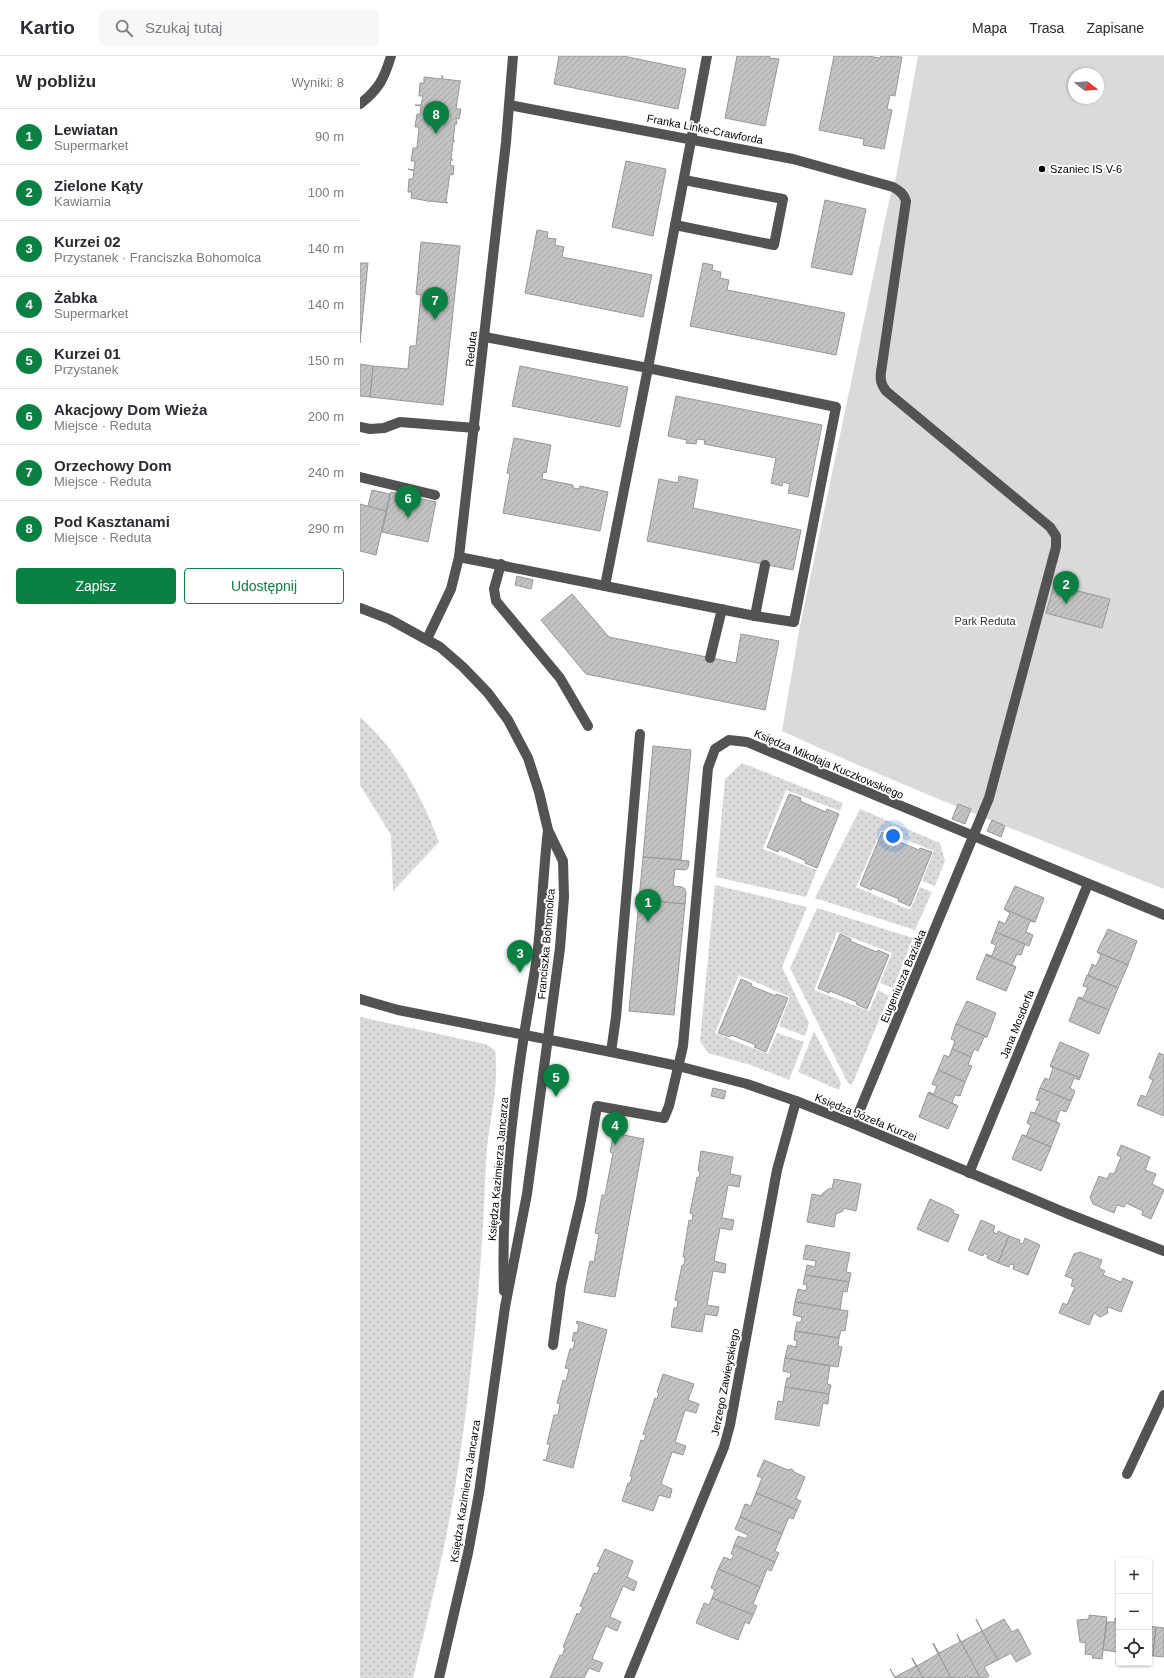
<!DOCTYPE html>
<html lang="pl">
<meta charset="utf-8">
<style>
body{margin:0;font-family:Helvetica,sans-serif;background:#f7f7f7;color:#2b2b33}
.controls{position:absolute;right:12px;bottom:12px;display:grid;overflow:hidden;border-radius:4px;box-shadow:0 1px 3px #0004}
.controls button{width:36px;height:36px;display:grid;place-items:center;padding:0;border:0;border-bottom:1px solid #e1e1e2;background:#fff;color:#2b2b33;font:20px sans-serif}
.compass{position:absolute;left:708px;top:12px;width:36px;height:36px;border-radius:50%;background:#fff;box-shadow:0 1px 3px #0004;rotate:107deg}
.you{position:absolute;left:533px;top:780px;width:14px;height:14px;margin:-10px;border:3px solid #fff;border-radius:50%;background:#1a73e8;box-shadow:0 0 0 6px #1a73e833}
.badge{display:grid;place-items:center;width:26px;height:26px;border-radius:50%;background:#0b8043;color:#fff;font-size:13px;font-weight:700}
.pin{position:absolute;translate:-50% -33px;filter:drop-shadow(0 1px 2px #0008)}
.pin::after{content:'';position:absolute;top:21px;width:14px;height:12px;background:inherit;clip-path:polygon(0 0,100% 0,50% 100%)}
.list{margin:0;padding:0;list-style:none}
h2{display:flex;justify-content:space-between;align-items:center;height:52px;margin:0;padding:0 16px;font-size:17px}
h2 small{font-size:13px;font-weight:400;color:#7c7c81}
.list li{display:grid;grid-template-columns:26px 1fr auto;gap:12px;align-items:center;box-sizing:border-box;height:56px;padding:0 16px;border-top:1px solid #e1e1e2}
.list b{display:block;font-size:15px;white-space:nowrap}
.list p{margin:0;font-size:13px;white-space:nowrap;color:#7c7c81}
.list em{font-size:13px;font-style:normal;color:#7c7c81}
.actions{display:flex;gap:8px;padding:12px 16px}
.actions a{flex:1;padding:9px 0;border:1px solid #0b8043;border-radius:4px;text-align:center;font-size:14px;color:#0b8043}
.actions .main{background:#0b8043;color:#fff}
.icon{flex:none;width:22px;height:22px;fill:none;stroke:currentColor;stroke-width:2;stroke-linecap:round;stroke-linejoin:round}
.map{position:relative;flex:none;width:804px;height:1622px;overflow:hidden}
header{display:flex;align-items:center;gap:24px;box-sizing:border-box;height:56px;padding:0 20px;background:#fff;border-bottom:1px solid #e1e1e2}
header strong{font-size:19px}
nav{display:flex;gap:22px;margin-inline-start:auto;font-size:14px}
.search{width:280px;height:36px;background:#f7f7f7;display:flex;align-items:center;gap:10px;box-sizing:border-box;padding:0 14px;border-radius:4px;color:#7c7c81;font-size:15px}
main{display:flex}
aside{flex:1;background:#fff}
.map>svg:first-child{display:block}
.grass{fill:url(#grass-dots)}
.green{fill:#dadada;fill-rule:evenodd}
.building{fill:url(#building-hatch);stroke:#979797}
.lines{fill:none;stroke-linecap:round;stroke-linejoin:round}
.minor{stroke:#535353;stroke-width:10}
.poi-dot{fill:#000;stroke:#fff;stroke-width:1.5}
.labels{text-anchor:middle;stroke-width:4;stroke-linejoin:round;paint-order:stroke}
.street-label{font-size:11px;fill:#000;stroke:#fff}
.poi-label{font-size:11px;fill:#000;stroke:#fff;text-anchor:start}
.park-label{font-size:11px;fill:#313131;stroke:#fff}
</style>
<header>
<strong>Kartio</strong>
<div class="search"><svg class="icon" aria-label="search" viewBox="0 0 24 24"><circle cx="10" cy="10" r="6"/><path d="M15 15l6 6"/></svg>Szukaj tutaj</div>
<nav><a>Mapa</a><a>Trasa</a><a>Zapisane</a></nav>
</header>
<main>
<aside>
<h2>W pobliżu<small>Wyniki: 8</small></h2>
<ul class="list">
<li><span class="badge">1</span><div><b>Lewiatan</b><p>Supermarket</p></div><em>90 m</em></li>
<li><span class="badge">2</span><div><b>Zielone Kąty</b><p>Kawiarnia</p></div><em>100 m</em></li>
<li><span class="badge">3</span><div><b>Kurzei 02</b><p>Przystanek · Franciszka Bohomolca</p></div><em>140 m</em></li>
<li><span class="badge">4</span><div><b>Żabka</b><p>Supermarket</p></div><em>140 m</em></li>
<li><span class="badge">5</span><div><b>Kurzei 01</b><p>Przystanek</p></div><em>150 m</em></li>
<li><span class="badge">6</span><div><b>Akacjowy Dom Wieża</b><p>Miejsce · Reduta</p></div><em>200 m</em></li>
<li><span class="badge">7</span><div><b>Orzechowy Dom</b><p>Miejsce · Reduta</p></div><em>240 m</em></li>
<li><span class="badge">8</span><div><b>Pod Kasztanami</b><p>Miejsce · Reduta</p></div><em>290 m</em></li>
</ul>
<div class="actions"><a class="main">Zapisz</a><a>Udostępnij</a></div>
</aside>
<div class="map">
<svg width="804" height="1622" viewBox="0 0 804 1622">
<defs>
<pattern id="grass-dots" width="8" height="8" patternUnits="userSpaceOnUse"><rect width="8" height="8" fill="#dadada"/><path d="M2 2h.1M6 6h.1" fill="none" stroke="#b9b9b9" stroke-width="1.8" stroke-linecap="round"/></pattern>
<pattern id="building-hatch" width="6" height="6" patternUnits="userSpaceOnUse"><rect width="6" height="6" fill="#c3c3c3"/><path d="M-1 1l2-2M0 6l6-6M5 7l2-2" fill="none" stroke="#a6a6a6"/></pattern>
</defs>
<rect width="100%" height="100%" fill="#fff"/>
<g class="grass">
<path d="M0 661C38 695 61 739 79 786L33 835 31 779 0 729Z"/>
<polygon points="382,707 483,747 480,755 426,734 403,793 457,814 446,841 356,821 365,723"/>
<polygon points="500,753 580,787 585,805 575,830 562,825 574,795 521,774 496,831 550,854 560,831 572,836 555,874 455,842"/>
<polygon points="355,829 447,851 422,911 449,967 445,980 419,970 430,941 379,919 355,977 408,998 417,977 444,986 429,1024 391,1009 348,997 340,985"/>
<polygon points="457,852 553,882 533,932 520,927 532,897 477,876 454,934 509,955 518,934 529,940 492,1029 488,1027 430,912"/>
<path d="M0 961 125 988 135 994C140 1031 128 1068 126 1105 122 1210 113 1315 97 1419 87 1488 69 1555 53 1622H0Z"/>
<polygon points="454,975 481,1027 479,1034 438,1016"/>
</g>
<path class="green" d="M558 0H804V833C676 782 547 733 422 675L439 575 529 145 536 121ZM714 18H738V42H714Z"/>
<g class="building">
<polygon points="199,0 263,0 326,13 318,53 194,28"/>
<polygon points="377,0 410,0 409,2 419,3 405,70 365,62"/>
<polygon points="474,0 508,0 520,2 521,0 542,1 535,40 530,39 527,53 532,54 524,93 503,89 504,83 459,74"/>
<polygon points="82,19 83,23 101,25 100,26 96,53 101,53 99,63 96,62 97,68 95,68 93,85 95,85 93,86 91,103 93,104 91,104 90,109 94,110 93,119 90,118 86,145 88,147 69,145 69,146 68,145 51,142 52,136 48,136 49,123 53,123 54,115 48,113 54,114 55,105 51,105 53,92 57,92 59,71 55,71 57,58 60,58 61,50 55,49 61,49 63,40 59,40 60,27 64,27 64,21 82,23"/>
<polygon points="266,105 306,113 293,180 252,171"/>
<polygon points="465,144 506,153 492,219 451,211"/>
<polygon points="177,174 188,176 187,182 196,183 195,189 204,191 202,201 292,219 283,261 165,237"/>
<polygon points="61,186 100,190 83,349 10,341 13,310 48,313 50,290 56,290 61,239 56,238"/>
<polygon points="0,207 8,207 0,287"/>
<polygon points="343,207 353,209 352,214 361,216 360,222 369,224 367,234 485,257 476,299 330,270"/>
<polygon points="0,308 13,310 10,341 0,340"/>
<polygon points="160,310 268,331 260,371 152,350"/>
<polygon points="316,340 462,369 448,441 428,437 430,428 423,426 422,430 411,427 416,402 344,388 345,384 337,383 336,388 326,387 327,384 308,380"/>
<polygon points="154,382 191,389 186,417 183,416 182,423 213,429 213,432 219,433 220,430 248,436 240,475 143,457 150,418 147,417"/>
<polygon points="319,420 338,424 333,452 441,474 433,514 287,485 299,423 318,427"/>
<polygon points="12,434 30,438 26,455 8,450"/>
<polygon points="31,436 76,446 68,486 22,476"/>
<polygon points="0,448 26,455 16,499 0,495"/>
<polygon points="157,520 173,524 171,533 155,529"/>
<polygon points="694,529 750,543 742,572 686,557"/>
<polygon points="212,538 249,581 376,607 381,578 419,585 405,654 226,618 181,564"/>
<polygon points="293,690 331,694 321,804 283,801"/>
<polygon points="429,738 441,742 440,745 466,756 467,753 479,758 457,812 445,807 446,805 419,793 418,796 407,791"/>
<polygon points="598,748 611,753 605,768 592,763"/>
<polygon points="632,764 645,770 641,781 627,775"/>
<polygon points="522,776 533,781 532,783 559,794 560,792 572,796 550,850 538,845 539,843 512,832 511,834 500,829"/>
<polygon points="283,801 329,805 328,812 325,814 315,813 313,830 322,831 325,833 326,837 325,848 279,844"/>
<polygon points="655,830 684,842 675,866 644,853"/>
<polygon points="279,844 325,848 314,959 269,955"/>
<polygon points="644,853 675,866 670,865 666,876 673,879 669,890 635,876 639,865 645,868 650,857"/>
<polygon points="748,873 777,885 768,909 737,896"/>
<polygon points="635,876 665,888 661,899 657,898 652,909 656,911 626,899 626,898 632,900 636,889 631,887"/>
<polygon points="480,878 491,883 490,885 517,896 518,894 529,899 507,953 496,948 497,946 470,935 469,937 458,932"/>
<polygon points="737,896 768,909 758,932 728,919 732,908 736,910 741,899"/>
<polygon points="626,899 656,911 646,935 616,923"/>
<polygon points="727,919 758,932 749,954 718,942 719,941 723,942 728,931 723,930"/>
<polygon points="381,923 392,928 391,930 416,940 416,938 428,942 406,996 394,991 396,989 371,979 370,981 358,977"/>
<polygon points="718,942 749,954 739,978 709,965"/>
<polygon points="607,945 636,957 627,981 596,968"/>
<polygon points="596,968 627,981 624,981 618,995 614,993 611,1001 592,993 595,985 591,983"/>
<polygon points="700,986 729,998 720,1022 690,1010"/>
<polygon points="592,993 611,1001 608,1009 612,1010 605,1026 578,1014 584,999 589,1001"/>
<polygon points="799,997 804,999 804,1060 777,1049 781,1039 786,1041 793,1024 789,1022"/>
<polygon points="690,1010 720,1022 719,1024 714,1022 710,1032 715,1035 711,1045 680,1032 685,1022 689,1024 693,1012"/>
<polygon points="578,1014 605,1026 600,1040 595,1039 592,1047 598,1050 568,1037 569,1036 574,1038 577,1030 572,1028"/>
<polygon points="353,1032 366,1035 364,1043 351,1040"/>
<polygon points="680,1032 711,1045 706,1056 700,1054 696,1065 700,1068 671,1056 675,1057 680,1045 676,1044"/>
<polygon points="568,1037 598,1050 588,1073 559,1061"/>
<polygon points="671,1056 700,1068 691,1091 662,1079 666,1080 671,1069 667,1067"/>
<polygon points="254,1077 284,1083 255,1241 224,1236 230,1205 234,1206 239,1178 235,1177 242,1139 245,1139 253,1097 250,1096"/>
<polygon points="662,1079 691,1091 681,1115 652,1103"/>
<polygon points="761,1089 790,1101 785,1114 796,1118 792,1128 804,1134 791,1163 782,1159 783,1155 766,1147 764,1151 757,1149 754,1157 733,1148 730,1141 739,1120 747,1123 750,1117 754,1118 761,1101 757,1099"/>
<polygon points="341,1095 373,1101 370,1118 381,1120 379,1131 368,1129 362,1162 374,1164 372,1174 360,1172 354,1205 366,1208 365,1217 353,1215 347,1249 359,1251 357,1260 345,1258 342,1276 311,1271 314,1252 317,1252 318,1245 315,1244 322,1209 324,1209 325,1201 323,1201 329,1164 332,1165 333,1158 330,1157 337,1121 339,1122 340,1115 338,1115"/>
<polygon points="474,1123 501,1128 496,1155 483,1152 483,1155 476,1158 474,1171 447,1166 452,1138 462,1140 462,1138 470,1132 472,1133"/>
<polygon points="570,1143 592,1153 594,1155 593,1157 599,1159 588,1186 557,1173"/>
<polygon points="621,1164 635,1170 633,1176 637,1178 638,1175 649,1180 638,1207 627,1202 628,1199 624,1197 623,1200 608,1194"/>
<polygon points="649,1180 660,1184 659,1187 663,1188 665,1182 680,1189 668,1219 653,1213 654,1209 650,1208 649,1211 638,1207"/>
<polygon points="446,1189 490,1197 486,1216 491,1217 489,1226 445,1219 447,1209 455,1211 456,1205 443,1203"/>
<polygon points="720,1196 742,1204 739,1212 745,1215 743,1219 761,1226 763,1222 773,1226 761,1256 748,1251 747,1254 748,1257 740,1261 734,1257 729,1269 699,1257 703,1247 707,1249 715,1231 711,1230 713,1223 705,1220 714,1198"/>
<polygon points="445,1219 489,1226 487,1236 483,1235 480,1254 435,1246 438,1233 446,1235 447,1229 443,1228"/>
<polygon points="435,1246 488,1255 485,1275 481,1274 479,1282 435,1275 437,1266 441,1266 442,1261 433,1259"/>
<polygon points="217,1265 247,1274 213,1412 183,1404 186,1404 190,1388 187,1388 194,1359 198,1359 200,1348 197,1347 203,1324 206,1325 209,1313 205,1312 210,1293 213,1293 215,1285 212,1285 214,1276 217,1277 219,1268 216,1267"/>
<polygon points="435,1275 479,1282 478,1290 482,1291 478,1311 425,1302 428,1289 436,1291 437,1285 434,1284"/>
<polygon points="425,1302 470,1310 467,1328 471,1329 469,1338 425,1331 427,1322 430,1322 431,1317 423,1315"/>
<polygon points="303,1318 334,1328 328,1344 339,1348 336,1357 325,1354 315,1386 326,1390 323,1399 312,1396 301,1428 312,1433 310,1442 299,1439 293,1455 262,1445 268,1427 270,1427 272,1421 270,1420 281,1384 284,1385 286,1379 283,1378 295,1342 297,1343 299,1337 297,1336"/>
<polygon points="425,1331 469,1338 468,1348 463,1347 459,1370 415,1363 418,1345 423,1346"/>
<polygon points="404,1404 428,1414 432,1413 434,1416 445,1421 436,1443 441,1445 437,1454 396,1437 402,1422 397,1420"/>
<polygon points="396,1437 437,1454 433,1463 429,1461 422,1478 380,1461 385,1448 391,1450"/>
<polygon points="380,1461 422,1478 415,1495 419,1497 415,1506 374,1489 378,1480 386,1483 388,1479 375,1473"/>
<polygon points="374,1489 415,1506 411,1515 407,1513 400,1531 358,1513 364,1501 371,1504 374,1499 371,1498"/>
<polygon points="245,1493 273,1505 267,1521 277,1526 274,1535 263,1530 250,1561 261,1566 257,1575 246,1570 232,1603 243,1607 239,1616 229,1612 224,1622 190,1622 200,1599 202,1600 205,1592 203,1591 217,1557 219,1559 223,1551 220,1550 234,1517 237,1518 240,1511 237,1510"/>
<polygon points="358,1513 400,1531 393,1548 397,1550 393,1559 352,1542 355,1534 351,1532"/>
<polygon points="352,1542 393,1559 389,1568 385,1566 378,1584 336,1567 344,1547 349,1549"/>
<polygon points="729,1559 747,1561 742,1603 732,1602 733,1599 725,1598 726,1587 720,1586 717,1564 729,1563"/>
<polygon points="755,1562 759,1563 759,1607 767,1607 766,1608 756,1607 758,1596 743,1594 747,1566 755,1566"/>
<polygon points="616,1563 638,1604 624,1611 629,1620 626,1622 620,1622 600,1584 601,1586 622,1575"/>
<polygon points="644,1563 652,1576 658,1573 671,1598 656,1606 651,1597 638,1604 622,1575"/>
<polygon points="789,1570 796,1571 793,1600 789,1599"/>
<polygon points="796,1571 804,1572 804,1601 793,1600"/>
<polygon points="597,1578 620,1622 608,1622 607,1620 605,1622 591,1622 573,1587 579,1597 600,1586"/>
<polygon points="573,1587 591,1622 563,1622 552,1602 557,1610 578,1598"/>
<polygon points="552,1602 563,1622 535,1622 530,1613 535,1621 556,1610"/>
<polygon points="767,1607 777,1607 777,1609 766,1608"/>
</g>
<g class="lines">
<g class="minor">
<path d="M0 48C19 33 24 23 31 0"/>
<path d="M149 49 433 103 533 131C540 135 544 138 546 145L521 316C520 324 521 328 526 335L690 471 696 480V491L629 742 494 1068"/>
<polyline points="315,169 414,189 423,143 324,124"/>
<polyline points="125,281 288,312 245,530 395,560 434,566 476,351 288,312 347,0"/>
<polyline points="0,371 10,373 24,372 40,366 115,372"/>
<polyline points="0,421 75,439"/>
<polyline points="99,501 245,530"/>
<polyline points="141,508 134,533 136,545 200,622 228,670"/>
<polyline points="0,552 29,563 80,591 103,611 128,637 148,664 168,702 179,736 188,774 203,805 204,841 200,892 167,1138 145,1251 119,1437 108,1497 79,1622"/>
<polyline points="395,560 405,509"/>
<polyline points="67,583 91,533 99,501 146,86 153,0"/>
<polyline points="350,602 362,553"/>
<polyline points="0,943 38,954 251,996 318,1010 387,1028 436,1045 494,1068 706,1157 804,1195"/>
<polyline points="251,996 256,961 280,678"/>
<polyline points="609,1117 728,828"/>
<path d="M144 1235C141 1150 151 1064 164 979 168 953 173 927 177 901 182 859 183 816 188 774"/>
<polyline points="193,1289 201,1229 221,1144 237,1050 304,1062 309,1050 323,990 348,712 355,693 369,684 387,686 804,859"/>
<polyline points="767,1418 804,1339"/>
<polyline points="269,1622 364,1391 370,1369 417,1114 436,1045"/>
</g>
</g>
<circle class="poi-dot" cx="682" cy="113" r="4"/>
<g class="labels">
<g class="street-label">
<text transform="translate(345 73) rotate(11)" y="4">Franka Linke-Crawforda</text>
<text transform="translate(111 293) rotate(-84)" y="4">Reduta</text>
<text transform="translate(469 708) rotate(23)" y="4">Księdza Mikołaja Kuczkowskiego</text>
<text transform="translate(186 888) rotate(-85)" y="4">Franciszka Bohomolca</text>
<text transform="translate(543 920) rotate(-67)" y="4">Eugeniusza Baziaka</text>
<text transform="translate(657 968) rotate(-68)" y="4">Jana Mosdorfa</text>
<text transform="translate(506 1061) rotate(22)" y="4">Księdza Józefa Kurzei</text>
<text transform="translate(138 1113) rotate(-85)" y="4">Księdza Kazimierza Jancarza</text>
<text transform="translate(365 1326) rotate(-79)" y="4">Jerzego Zawieyskiego</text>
<text transform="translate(105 1435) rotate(-81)" y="4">Księdza Kazimierza Jancarza</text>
</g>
<g class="poi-label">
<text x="690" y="117">Szaniec IS V-6</text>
</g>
<g class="park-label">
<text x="625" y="569">Park Reduta</text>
</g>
</g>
</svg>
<div class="controls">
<button>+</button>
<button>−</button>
<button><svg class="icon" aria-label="locate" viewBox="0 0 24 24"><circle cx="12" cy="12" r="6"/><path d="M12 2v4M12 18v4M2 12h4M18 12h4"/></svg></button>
</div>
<svg class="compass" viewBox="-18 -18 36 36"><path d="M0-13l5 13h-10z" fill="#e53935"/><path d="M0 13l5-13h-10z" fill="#7c7c81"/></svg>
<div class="you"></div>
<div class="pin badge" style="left:288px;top:866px">1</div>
<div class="pin badge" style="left:706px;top:548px">2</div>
<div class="pin badge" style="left:160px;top:917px">3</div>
<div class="pin badge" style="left:255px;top:1089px">4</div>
<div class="pin badge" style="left:196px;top:1041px">5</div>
<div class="pin badge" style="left:48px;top:462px">6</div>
<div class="pin badge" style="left:75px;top:264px">7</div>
<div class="pin badge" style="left:76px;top:78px">8</div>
</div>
</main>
